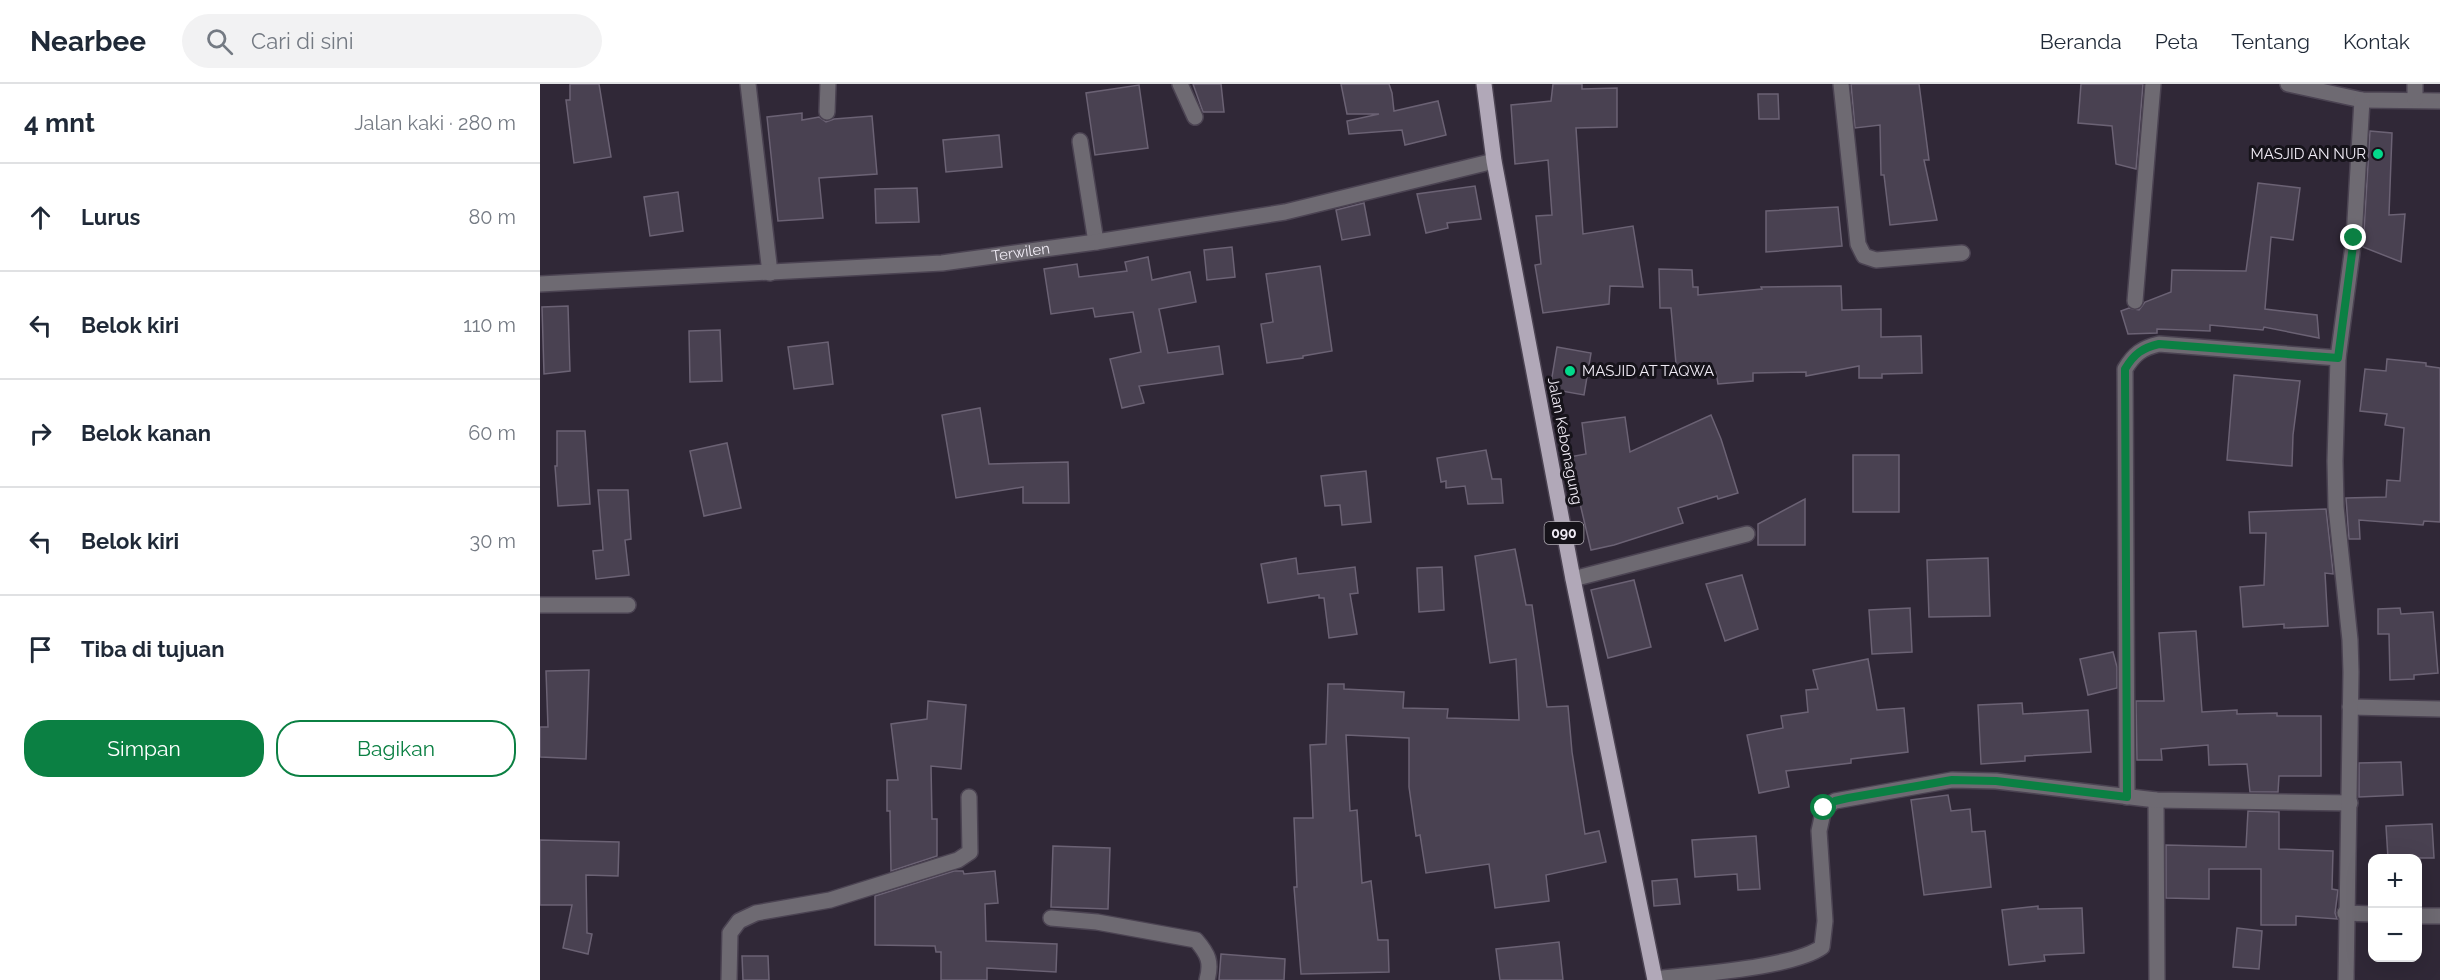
<!DOCTYPE html>
<html lang="id">
<meta charset="utf-8">
<style>
body{margin:0;font-family:Raleway,sans-serif;background:#f2f2f3;color:#1f2937}
.controls{position:absolute;right:18px;bottom:18px;display:grid;overflow:hidden;border-radius:12px;box-shadow:0 6px 24px #0002}
.controls button{width:54px;height:54px;display:grid;place-items:center;padding:0;border:0;border-bottom:2px solid #e0e1e3;background:#fff;color:#1f2937;font:30px sans-serif}
.stop{position:absolute;width:18px;height:18px;margin:-14px;border:4px solid #0b8043;border-radius:50%;background:#fff}
.stop.end{background:#0b8043;border-color:#fff;box-shadow:0 2px 6px #0008}
.list{margin:0;padding:0;list-style:none}
h2{display:flex;justify-content:space-between;align-items:center;height:78px;margin:0;padding:0 24px;font-size:26px}
h2 small{font-size:20px;font-weight:400;color:#747a83}
.list li{display:grid;grid-template-columns:39px 1fr auto;gap:18px;align-items:center;box-sizing:border-box;height:108px;padding:0 24px;border-top:2px solid #e0e1e3}
.list b{display:block;font-size:22px;white-space:nowrap}
.list em{font-size:20px;font-style:normal;color:#747a83}
.actions{display:flex;gap:12px;padding:18px 24px}
.actions a{flex:1;padding:14px 0;border:2px solid #0b8043;border-radius:24px;text-align:center;font-size:21px;color:#0b8043}
.actions .main{background:#0b8043;color:#fff}
.icon{flex:none;width:33px;height:33px;fill:none;stroke:currentColor;stroke-width:2;stroke-linecap:round;stroke-linejoin:round}
.map{position:relative;flex:none;width:1900px;height:896px;overflow:hidden}
header{display:flex;align-items:center;gap:36px;box-sizing:border-box;height:84px;padding:0 30px;background:#fff;border-bottom:2px solid #e0e1e3}
header strong{font-size:28px}
nav{display:flex;gap:33px;margin-inline-start:auto;font-size:21px}
.search{width:420px;height:54px;background:#f2f2f3;display:flex;align-items:center;gap:15px;box-sizing:border-box;padding:0 21px;border-radius:33px;color:#747a83;font-size:22px}
main{display:flex}
aside{flex:1;background:#fff}
.map>svg:first-child{display:block}
.building{fill:#494151;stroke:#6b6274;stroke-width:1.5}
.lines{fill:none;stroke-linecap:round;stroke-linejoin:round}
.minor-casing{stroke:#4b4352;stroke-width:18}
.primary-casing{stroke:#4b4352;stroke-width:18}
.minor{stroke:#6e6a72;stroke-width:15}
.primary{stroke:#b1a8b8;stroke-width:15}
.route{stroke:#0b8043;stroke-width:8}
.poi-dot{fill:#03d98b;stroke:#16131a;stroke-width:2}
.labels{text-anchor:middle;stroke-width:6;stroke-linejoin:round;paint-order:stroke}
.shield{fill:#16131a;stroke:#afaab3;stroke-width:1.5}
.shield-label{font-size:14px;font-weight:bold;fill:#f0ebf5}
.poi-label{font-size:15px;fill:#f0ebf5;stroke:#16131a;text-anchor:end}
.street-label{font-size:15px;fill:#f0ebf5;stroke:#16131a}
</style>
<header>
<strong>Nearbee</strong>
<div class="search"><svg class="icon" aria-label="search" viewBox="0 0 24 24"><circle cx="10" cy="10" r="6"/><path d="M15 15l6 6"/></svg>Cari di sini</div>
<nav><a>Beranda</a><a>Peta</a><a>Tentang</a><a>Kontak</a></nav>
</header>
<main>
<aside>
<h2>4 mnt<small>Jalan kaki · 280 m</small></h2>
<ul class="list">
<li><svg class="icon" aria-label="ahead" viewBox="0 0 24 24"><path d="M12 20V5M6 11l6-6 6 6"/></svg><div><b>Lurus</b></div><em>80 m</em></li>
<li><svg class="icon" aria-label="left" viewBox="0 0 24 24"><path d="M17 20v-9H6M10 6l-5 5 5 5"/></svg><div><b>Belok kiri</b></div><em>110 m</em></li>
<li><svg class="icon" aria-label="right" viewBox="0 0 24 24"><path d="M7 20v-9h11M14 6l5 5-5 5"/></svg><div><b>Belok kanan</b></div><em>60 m</em></li>
<li><svg class="icon" aria-label="left" viewBox="0 0 24 24"><path d="M17 20v-9H6M10 6l-5 5 5 5"/></svg><div><b>Belok kiri</b></div><em>30 m</em></li>
<li><svg class="icon" aria-label="arrive" viewBox="0 0 24 24"><path d="M6 21V4h12l-3 4 3 4H6"/></svg><div><b>Tiba di tujuan</b></div></li>
</ul>
<div class="actions"><a class="main">Simpan</a><a>Bagikan</a></div>
</aside>
<div class="map">
<svg width="1900" height="896" viewBox="0 0 1900 896">
<rect width="100%" height="100%" fill="#302837"/>
<g class="building">
<polygon points="30,0 59,0 71,73 34,79 26,16 30,16"/>
<polygon points="653,0 681,0 684,28 663,28"/>
<polygon points="801,0 849,0 852,9 854,27 898,17 906,51 865,61 862,46 809,50 807,37 839,30 807,30"/>
<polygon points="1013,0 1042,0 1042,5 1077,4 1077,43 1036,44 1043,150 1093,142 1103,203 1070,202 1069,220 1003,229 995,181 1001,180 996,132 1012,131 1008,76 975,80 971,21 1011,17"/>
<polygon points="1311,0 1379,0 1389,76 1384,76 1397,136 1350,141 1344,91 1341,91 1340,41 1315,44"/>
<polygon points="1541,0 1603,0 1596,85 1576,80 1572,42 1538,39"/>
<polygon points="599,1 608,64 555,71 546,9"/>
<polygon points="1218,10 1238,10 1239,35 1219,35"/>
<polygon points="262,29 262,36 279,33 286,38 294,35 332,32 337,90 279,94 283,134 238,137 227,33"/>
<polygon points="1830,47 1852,49 1849,131 1865,130 1861,178 1823,163"/>
<polygon points="459,51 462,83 406,88 403,56"/>
<polygon points="1718,99 1760,104 1753,156 1731,153 1725,225 1777,231 1779,254 1724,243 1723,246 1670,241 1670,247 1617,245 1617,249 1588,250 1581,227 1589,224 1599,226 1605,218 1631,208 1632,186 1706,187"/>
<polygon points="935,102 941,135 907,139 908,144 886,149 877,110"/>
<polygon points="377,104 379,138 336,139 335,105"/>
<polygon points="138,108 143,147 110,152 104,113"/>
<polygon points="824,119 830,151 802,156 796,126"/>
<polygon points="1298,123 1302,162 1226,168 1226,127"/>
<polygon points="692,163 695,193 667,196 664,166"/>
<polygon points="608,173 612,196 650,188 656,218 619,225 628,269 679,262 683,290 599,302 604,319 582,324 570,275 601,268 593,228 555,233 553,224 511,230 504,185 537,180 539,193 587,187 585,178"/>
<polygon points="780,182 792,267 763,272 763,274 727,279 721,240 733,238 726,190"/>
<polygon points="1119,185 1152,186 1153,203 1158,203 1158,211 1222,205 1221,203 1301,202 1302,226 1341,225 1341,253 1381,252 1382,289 1342,290 1342,294 1319,294 1319,282 1266,292 1266,288 1213,289 1213,297 1178,300 1176,288 1137,291 1131,224 1120,224"/>
<polygon points="28,222 30,287 4,290 2,223"/>
<polygon points="180,246 182,297 150,298 149,247"/>
<polygon points="288,258 293,300 254,305 248,263"/>
<polygon points="1017,263 1051,269 1044,311 1010,305"/>
<polygon points="1847,275 1886,279 1886,282 1900,284 1900,438 1884,437 1883,441 1819,436 1820,455 1809,455 1806,414 1846,413 1847,396 1860,397 1864,344 1845,341 1847,330 1820,327 1825,285 1846,287"/>
<polygon points="1694,291 1760,297 1753,351 1752,382 1687,376"/>
<polygon points="440,324 449,380 528,378 529,419 483,419 483,403 416,414 402,331"/>
<polygon points="1171,331 1181,355 1198,409 1178,415 1177,412 1138,424 1143,439 1074,461 1051,466 1029,373 1046,370 1042,339 1085,333 1090,368"/>
<polygon points="17,347 45,347 50,420 18,422 15,382 17,382"/>
<polygon points="187,359 201,424 164,432 150,367"/>
<polygon points="946,366 952,395 961,395 963,419 928,420 925,402 906,404 906,397 901,398 897,374"/>
<rect x="1313" y="371" width="46" height="57"/>
<polygon points="826,387 831,438 802,441 800,421 785,422 781,392"/>
<polygon points="58,406 88,406 91,455 85,456 89,491 56,495 53,467 63,466"/>
<polygon points="1265,415 1265,461 1218,461 1218,440"/>
<polygon points="1786,425 1793,488 1793,490 1785,489 1788,542 1744,544 1744,540 1703,543 1700,503 1724,501 1726,449 1710,449 1709,428"/>
<polygon points="975,465 986,521 992,521 1007,623 1028,622 1032,668 1045,750 1059,747 1066,778 1006,791 1009,817 955,824 949,780 886,789 880,751 876,752 869,703 869,654 806,651 810,727 817,726 822,799 831,797 838,856 848,856 849,888 761,890 754,803 757,803 754,734 773,734 770,661 786,660 788,600 804,600 804,605 864,608 863,624 908,625 907,634 979,636 976,575 950,579 935,472"/>
<polygon points="756,474 758,490 815,483 818,509 810,510 817,550 789,554 784,514 779,514 779,511 728,519 721,480"/>
<polygon points="1448,474 1450,532 1389,533 1387,476"/>
<polygon points="902,483 904,526 879,528 877,484"/>
<polygon points="1202,491 1218,545 1185,557 1166,500"/>
<polygon points="1094,496 1111,563 1068,574 1051,506"/>
<polygon points="1370,524 1372,568 1332,570 1329,526"/>
<polygon points="1860,524 1861,530 1893,528 1898,589 1874,591 1874,595 1850,596 1849,550 1838,550 1838,525"/>
<polygon points="1656,547 1662,628 1697,626 1697,630 1737,629 1737,632 1781,632 1781,692 1739,692 1738,708 1710,708 1707,680 1669,681 1668,661 1621,665 1622,676 1597,676 1596,617 1624,617 1619,549"/>
<polygon points="1573,568 1577,583 1577,604 1548,611 1540,575"/>
<polygon points="1328,575 1337,626 1364,624 1368,668 1311,675 1311,679 1246,687 1249,703 1219,709 1207,651 1243,644 1241,632 1268,628 1266,606 1278,605 1273,586"/>
<polygon points="49,586 46,675 0,673 0,643 8,643 6,587"/>
<polygon points="388,617 426,621 421,685 391,682 392,735 397,735 397,772 351,787 350,727 347,727 347,696 358,696 351,640 387,635"/>
<polygon points="1482,619 1483,630 1548,626 1551,668 1485,672 1485,677 1441,680 1438,621"/>
<polygon points="1861,678 1863,711 1819,713 1819,679"/>
<polygon points="1408,711 1411,727 1430,725 1432,748 1445,747 1451,803 1384,811 1371,716"/>
<polygon points="1708,727 1739,728 1739,765 1793,767 1792,805 1798,806 1795,829 1797,835 1756,832 1756,841 1721,841 1721,785 1669,785 1669,815 1626,814 1626,761 1706,763"/>
<polygon points="1892,740 1894,774 1848,774 1846,742"/>
<polygon points="1216,752 1220,805 1198,806 1197,790 1155,793 1152,756"/>
<polygon points="0,756 79,758 78,792 46,791 47,849 52,850 48,870 23,864 32,821 0,821"/>
<polygon points="513,762 570,764 568,825 511,823"/>
<polygon points="414,787 423,787 424,790 455,787 458,819 445,820 446,857 517,860 516,888 447,884 447,896 401,896 401,868 396,868 395,862 335,861 335,812"/>
<polygon points="1137,795 1140,820 1114,822 1112,797"/>
<polygon points="1498,822 1498,825 1542,824 1544,869 1504,871 1505,877 1469,881 1462,826"/>
<polygon points="1697,844 1722,847 1719,885 1693,883"/>
<polygon points="1019,858 1023,896 960,896 956,865"/>
<polygon points="681,870 745,875 744,896 679,896"/>
<polygon points="202,872 228,872 229,896 203,896"/>
</g>
<g class="lines">
<g class="minor-casing">
<g id="minor">
<polyline points="208,0 230,189"/>
<polyline points="640,0 655,33"/>
<polyline points="1301,0 1318,160 1324,172 1336,176 1422,169"/>
<polyline points="1748,0 1822,16 1900,17"/>
<polyline points="1875,0 1875,15"/>
<polyline points="287,28 288,0"/>
<polyline points="540,57 556,158"/>
<path id="s1" d="M0 200 402 179 556 158 745 128 954 77"/>
<polyline points="1595,217 1613,0"/>
<polyline points="1033,495 1207,450"/>
<polyline points="0,521 88,521"/>
<polyline points="1810,623 1900,625"/>
<path d="M1587 713 1585 285C1594 270 1602 264 1619 260L1798 274"/>
<polyline points="1616,716 1617,896"/>
<polyline points="1805,829 1832,830"/>
<polyline points="1878,832 1900,832"/>
<path d="M511 834 557 838 656 856C668 870 672 878 667 896"/>
<path d="M1115 895C1154 890 1253 884 1282 863L1285 837 1279 747 1284 724 1295 717 1412 696 1456 697 1616 716 1810 719"/>
<polyline points="189,896 190,849 199,837 216,829 290,816 418,776 430,768 429,713"/>
<polyline points="1806,896 1811,588 1810,556 1796,423 1795,377 1798,274 1814,154 1822,16"/>
</g>
</g>
<g class="primary-casing">
<polyline id="primary" points="944,0 954,77 1033,495 1115,896"/>
</g>
<use href="#minor" class="minor"/>
<use href="#primary" class="primary"/>
</g>
<g class="lines">
<path class="route" d="M1284 724 1295 717 1308 714 1412 696 1456 697 1587 713 1585 285C1594 270 1602 264 1619 260L1798 274 1814 154"/>
</g>
<g class="poi-dot">
<circle cx="1838" cy="70" r="6"/>
<circle cx="1030" cy="287" r="6"/>
</g>
<g class="labels">
<rect class="shield" x="1004.5" y="438" width="39" height="22" rx="4.5"/>
<g class="shield-label">
<text x="1024" y="454">090</text>
</g>
<g class="poi-label">
<text x="1826" y="75">MASJID AN NUR</text>
<text x="1042" y="292" text-anchor="start">MASJID AT TAQWA</text>
</g>
<g class="street-label">
<text dy="5" stroke="none"><textPath href="#s1" startOffset="482">Terwilen</textPath></text>
<text transform="translate(1025 357) rotate(79)" y="5">Jalan Kebonagung</text>
</g>
</g>
</svg>
<div class="controls">
<button>+</button>
<button>−</button>
</div>
<div class="stop" style="left:1284px;top:724px"></div>
<div class="stop end" style="left:1814px;top:154px"></div>
</div>
</main>
